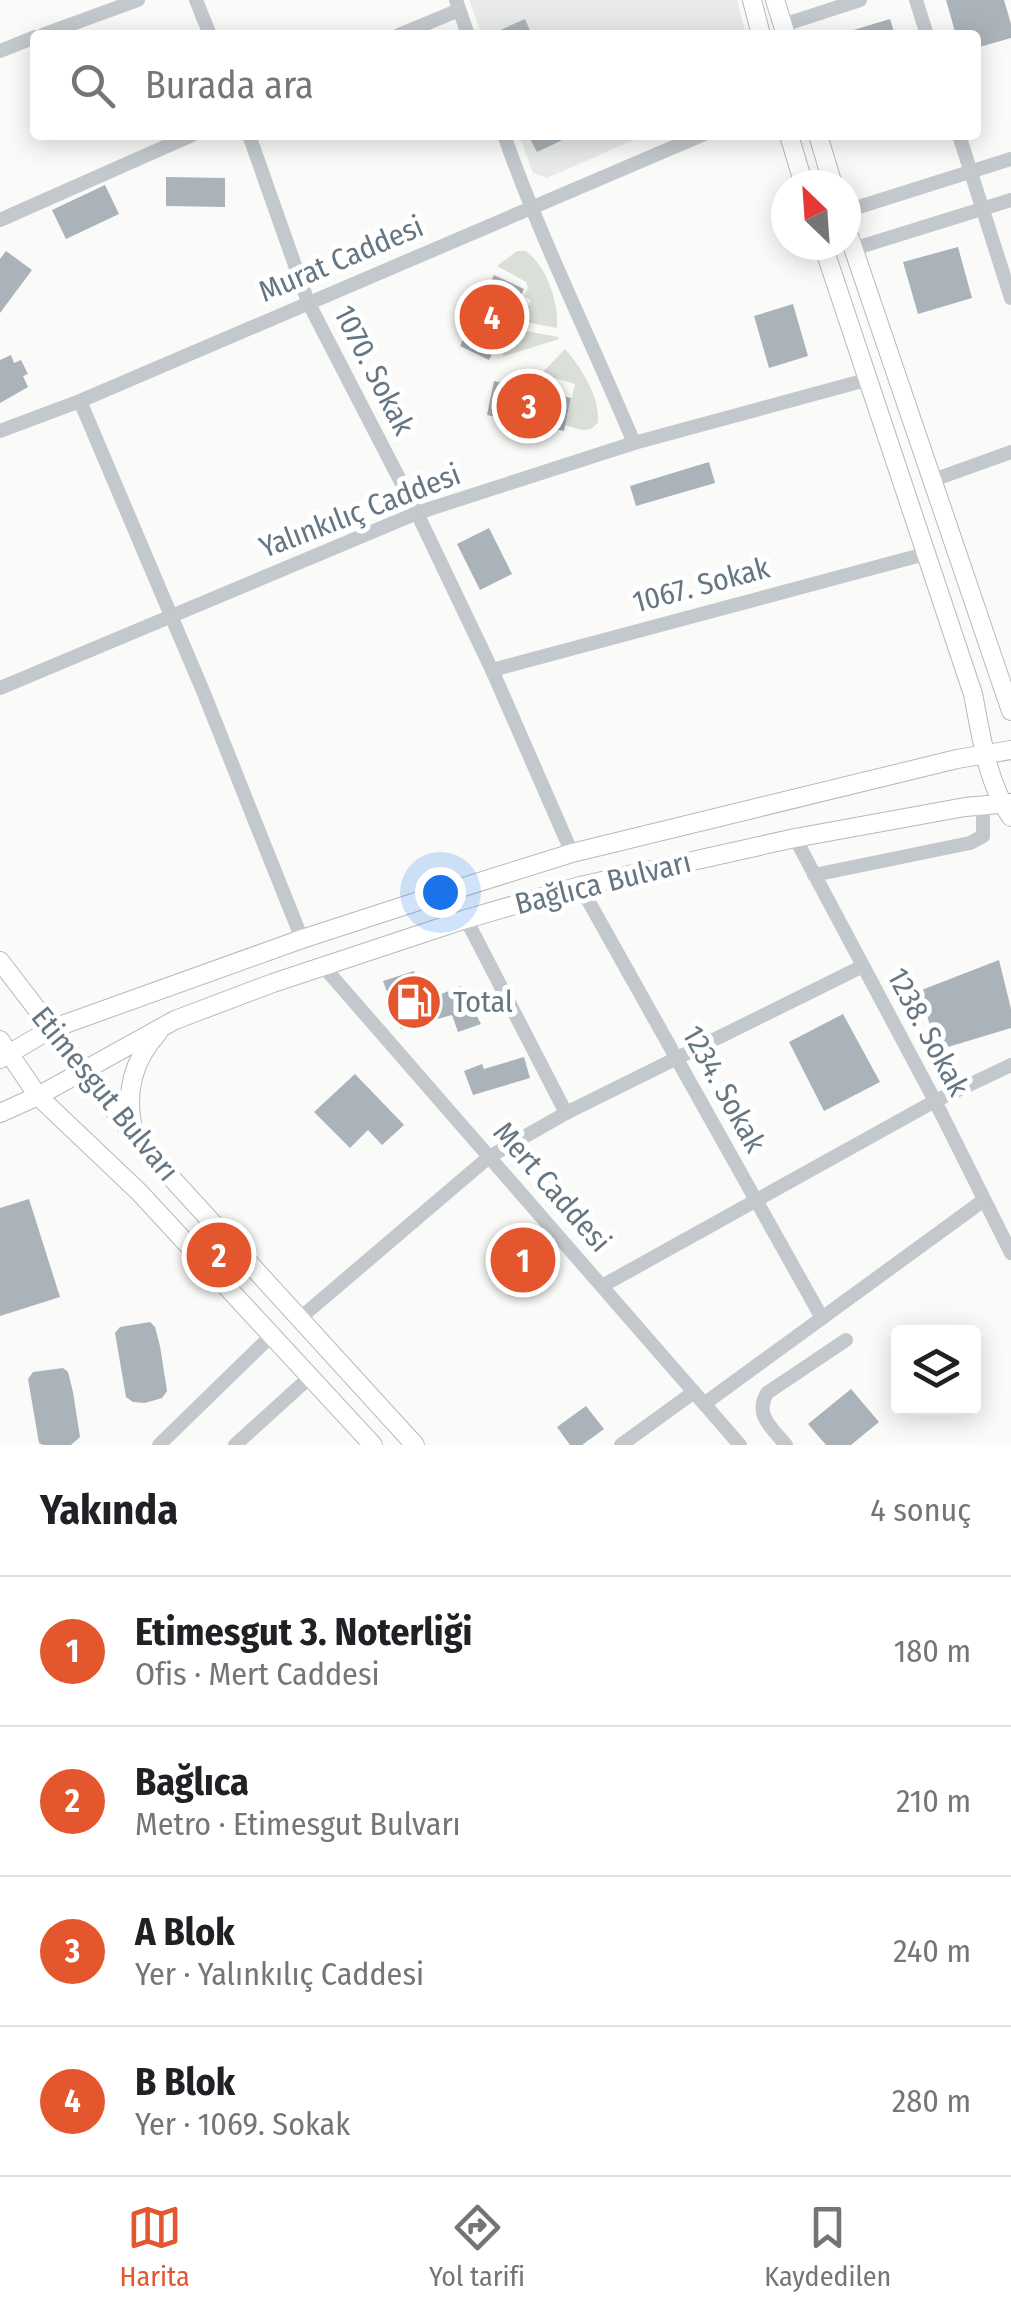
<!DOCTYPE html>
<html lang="tr">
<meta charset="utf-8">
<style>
body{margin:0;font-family:"Fira Sans Condensed",sans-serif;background:#f6f6f6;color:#202124}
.controls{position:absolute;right:30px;bottom:30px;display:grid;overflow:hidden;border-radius:10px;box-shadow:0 5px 25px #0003}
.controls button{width:90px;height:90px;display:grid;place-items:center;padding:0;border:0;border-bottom:2px solid #e0e0e0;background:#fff;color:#202124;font:50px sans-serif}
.compass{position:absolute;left:771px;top:170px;width:90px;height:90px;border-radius:50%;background:#fff;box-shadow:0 5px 25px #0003;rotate:335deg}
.you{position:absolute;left:440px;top:892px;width:35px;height:35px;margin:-25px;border:8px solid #fff;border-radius:50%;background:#1a73e8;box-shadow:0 0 0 15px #1a73e833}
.badge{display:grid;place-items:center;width:65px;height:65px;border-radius:50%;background:#e4572e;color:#fff;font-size:32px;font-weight:700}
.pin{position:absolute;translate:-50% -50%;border:5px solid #fff;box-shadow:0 2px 10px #0006}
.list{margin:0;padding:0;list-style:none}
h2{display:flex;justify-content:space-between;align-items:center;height:130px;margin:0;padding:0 40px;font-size:42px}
h2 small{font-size:32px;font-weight:400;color:#757577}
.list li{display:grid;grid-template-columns:65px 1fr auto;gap:30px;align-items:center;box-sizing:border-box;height:150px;padding:0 40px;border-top:2px solid #e0e0e0}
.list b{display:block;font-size:38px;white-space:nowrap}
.list p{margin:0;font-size:32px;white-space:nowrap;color:#757577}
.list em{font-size:32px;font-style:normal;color:#757577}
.icon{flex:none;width:55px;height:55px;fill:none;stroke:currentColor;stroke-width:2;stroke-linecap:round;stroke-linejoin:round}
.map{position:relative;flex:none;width:1011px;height:1445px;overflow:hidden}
.search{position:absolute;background:#fff;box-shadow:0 5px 25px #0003;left:30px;right:30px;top:30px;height:110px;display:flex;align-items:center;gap:25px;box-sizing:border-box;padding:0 35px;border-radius:10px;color:#757577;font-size:38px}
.sheet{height:730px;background:#fff}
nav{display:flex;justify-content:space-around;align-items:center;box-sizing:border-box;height:140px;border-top:2px solid #e0e0e0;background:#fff;font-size:28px;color:#757577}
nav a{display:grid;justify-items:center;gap:5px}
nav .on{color:#e4572e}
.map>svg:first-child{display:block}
.built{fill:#e8e9e9}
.green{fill:#dadfd7}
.building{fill:#aab3b9}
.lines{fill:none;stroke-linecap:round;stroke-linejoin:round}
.major-casing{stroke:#b5babe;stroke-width:20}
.minor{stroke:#c3c8cc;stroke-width:14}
.major{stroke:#fff;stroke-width:18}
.labels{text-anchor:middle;stroke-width:10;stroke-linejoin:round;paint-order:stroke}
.street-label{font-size:30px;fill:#657683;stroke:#fff}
.poi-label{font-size:30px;fill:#657683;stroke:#fff;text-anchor:start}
</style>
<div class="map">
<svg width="1011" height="1445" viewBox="0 0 1011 1445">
<rect width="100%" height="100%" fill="#fafaf8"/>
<g class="built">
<polygon points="469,0 737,0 746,35 482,35"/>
<polygon points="519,135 645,135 547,178 533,173"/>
</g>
<g class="green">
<path d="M517 251H526C547 267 559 303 557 328L521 321 531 300 524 296 528 288 526 282 497 266Z"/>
<polygon points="515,329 558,337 559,339 502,357"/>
<path d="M565 349C581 367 600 397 598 422 590 435 577 429 565 425L575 384 541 374Z"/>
</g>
<g class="building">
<polygon points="946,0 1004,0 1011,24 1011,38 976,48 976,35 956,35"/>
<polygon points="525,19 532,35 489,35"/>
<polygon points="890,19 895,35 847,35 847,32"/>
<polygon points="528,135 573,135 537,152"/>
<polygon points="166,177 225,178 225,207 166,206"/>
<polygon points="105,185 119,214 66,239 52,210"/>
<polygon points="958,247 972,298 918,314 903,262"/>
<polygon points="6,251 32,270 0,313 0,259"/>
<polygon points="494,275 524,289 489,360 460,346"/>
<polygon points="793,304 808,356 769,368 754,316"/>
<polygon points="11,355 14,363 21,360 28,374 23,376 28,387 0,403 0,360"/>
<polygon points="494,381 571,398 564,431 487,415"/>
<polygon points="709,462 715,483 636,506 630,486"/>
<polygon points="489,528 512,574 480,590 457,544"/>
<polygon points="999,960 1011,1009 1011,1028 938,1050 919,991"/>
<polygon points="414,971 424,1001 461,986 481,1024 458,1032 452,1015 401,1029 383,981"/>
<polygon points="843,1014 880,1082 824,1111 789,1042"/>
<polygon points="524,1057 530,1078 473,1095 464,1071 482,1064 484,1069"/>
<polygon points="355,1074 404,1125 382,1145 368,1130 350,1148 314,1112"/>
<polygon points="29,1199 60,1297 0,1316 0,1208"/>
<polygon points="150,1322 155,1327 160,1346 167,1391 162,1398 145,1403 133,1402 126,1397 115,1333 120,1327"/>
<polygon points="63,1368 68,1372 73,1392 80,1437 71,1445 43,1445 39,1443 28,1379 33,1372"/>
<polygon points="851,1389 879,1422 851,1445 826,1445 808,1424"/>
<polygon points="586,1406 604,1429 582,1445 570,1445 557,1427"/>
</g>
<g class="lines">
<g class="major-casing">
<g id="major">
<polyline points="752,0 761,35"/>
<polyline points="775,0 786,35"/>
<polyline points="789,135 804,185"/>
<polyline points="818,135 833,185"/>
<polyline points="846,227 1011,711"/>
<path d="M823 245 973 694C981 734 987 783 1011 817"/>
<polyline points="0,961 136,1139 415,1445"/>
<polyline points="0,1040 38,1096 139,1192 373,1445"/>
<polyline points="0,1059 51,1029 302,939 425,899 572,853 957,759 1011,750"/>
<polyline points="0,1113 38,1096 175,1020 273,983 466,919 580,886 795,838 965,807 1011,803"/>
<path d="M133 1129C125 1093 133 1060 158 1033"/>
</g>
</g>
<g class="minor">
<polyline points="196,0 210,35"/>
<polyline points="456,0 468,35"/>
<polyline points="916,0 927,35"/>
<polyline points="783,25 860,0"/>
<polyline points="42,35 138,0"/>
<polyline points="399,35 459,10"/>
<polyline points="0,51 35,37"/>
<polyline points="249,135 308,302 417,513 492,670 572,853"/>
<path d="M504 135C541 240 591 340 634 443"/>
<polyline points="959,135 1011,298"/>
<polyline points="846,211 1011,159"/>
<polyline points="0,220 192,135"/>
<polyline points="853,249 1011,200"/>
<polyline points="80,401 203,691 302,939"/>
<polyline points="0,431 80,401 702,135"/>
<polyline points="933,480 1011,452"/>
<polyline points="492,670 925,554"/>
<polyline points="0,688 417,513 634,443 866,380"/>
<polyline points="795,838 935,1101 1011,1253"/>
<polyline points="814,875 970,843 983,836 983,806"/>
<polyline points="580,886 822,1318"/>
<polyline points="466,919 566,1113"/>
<polyline points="323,966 740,1445"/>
<polyline points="602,1286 935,1101 1011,1065"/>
<polyline points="299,1319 489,1157 566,1113 861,967"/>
<polyline points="704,1404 984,1200"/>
<polyline points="159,1445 272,1335"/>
<polyline points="235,1445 310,1377"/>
<polyline points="621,1445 694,1392"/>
<path d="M786 1445C772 1428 754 1415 767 1393L846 1340"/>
</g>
<use href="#major" class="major"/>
</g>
<defs>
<g id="fuel-disc" transform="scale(2.875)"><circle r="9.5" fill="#e4572e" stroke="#fff"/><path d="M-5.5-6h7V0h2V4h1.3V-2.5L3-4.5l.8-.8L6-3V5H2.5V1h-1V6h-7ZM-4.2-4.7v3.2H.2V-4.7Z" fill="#fff"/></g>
</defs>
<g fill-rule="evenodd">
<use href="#fuel-disc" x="414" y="1002"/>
</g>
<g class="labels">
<g class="street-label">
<text transform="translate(341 259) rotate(-23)" y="10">Murat Caddesi</text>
<text transform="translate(374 370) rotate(63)" y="10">1070. Sokak</text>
<text transform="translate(360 511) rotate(-21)" y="10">Yalınkılıç Caddesi</text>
<text transform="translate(701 585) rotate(-15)" y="10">1067. Sokak</text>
<text transform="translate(603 883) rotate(-14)" y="10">Bağlıca Bulvarı</text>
<text transform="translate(928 1032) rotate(62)" y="10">1238. Sokak</text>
<text transform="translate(724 1089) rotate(61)" y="10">1234. Sokak</text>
<text transform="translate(105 1094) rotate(51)" y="10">Etimesgut Bulvarı</text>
<text transform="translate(552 1187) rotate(49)" y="10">Mert Caddesi</text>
</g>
<g class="poi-label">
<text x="453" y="1012">Total</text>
</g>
</g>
</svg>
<div class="controls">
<button><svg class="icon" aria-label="layers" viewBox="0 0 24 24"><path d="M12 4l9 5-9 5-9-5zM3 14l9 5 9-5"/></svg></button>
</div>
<svg class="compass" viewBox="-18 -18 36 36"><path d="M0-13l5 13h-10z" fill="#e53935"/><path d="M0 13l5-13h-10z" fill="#757577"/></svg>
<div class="you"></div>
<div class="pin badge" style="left:523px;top:1260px">1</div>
<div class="pin badge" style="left:219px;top:1255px">2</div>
<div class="pin badge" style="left:529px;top:406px">3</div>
<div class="pin badge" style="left:492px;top:317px">4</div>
<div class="search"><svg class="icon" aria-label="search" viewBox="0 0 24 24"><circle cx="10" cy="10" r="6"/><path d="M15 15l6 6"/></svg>Burada ara</div>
</div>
<section class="sheet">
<h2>Yakında<small>4 sonuç</small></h2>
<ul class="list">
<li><span class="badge">1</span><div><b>Etimesgut 3. Noterliği</b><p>Ofis · Mert Caddesi</p></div><em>180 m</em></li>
<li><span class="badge">2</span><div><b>Bağlıca</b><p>Metro · Etimesgut Bulvarı</p></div><em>210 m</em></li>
<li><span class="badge">3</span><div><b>A Blok</b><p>Yer · Yalınkılıç Caddesi</p></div><em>240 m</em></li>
<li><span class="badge">4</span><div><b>B Blok</b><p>Yer · 1069. Sokak</p></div><em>280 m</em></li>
</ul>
</section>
<nav>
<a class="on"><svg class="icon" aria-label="map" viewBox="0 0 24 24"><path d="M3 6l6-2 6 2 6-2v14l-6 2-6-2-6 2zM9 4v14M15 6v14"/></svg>Harita</a>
<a><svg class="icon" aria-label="directions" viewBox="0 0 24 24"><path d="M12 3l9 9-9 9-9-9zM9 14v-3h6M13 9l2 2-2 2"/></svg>Yol tarifi</a>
<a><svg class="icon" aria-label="saved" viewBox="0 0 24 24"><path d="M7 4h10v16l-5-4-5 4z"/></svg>Kaydedilen</a>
</nav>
